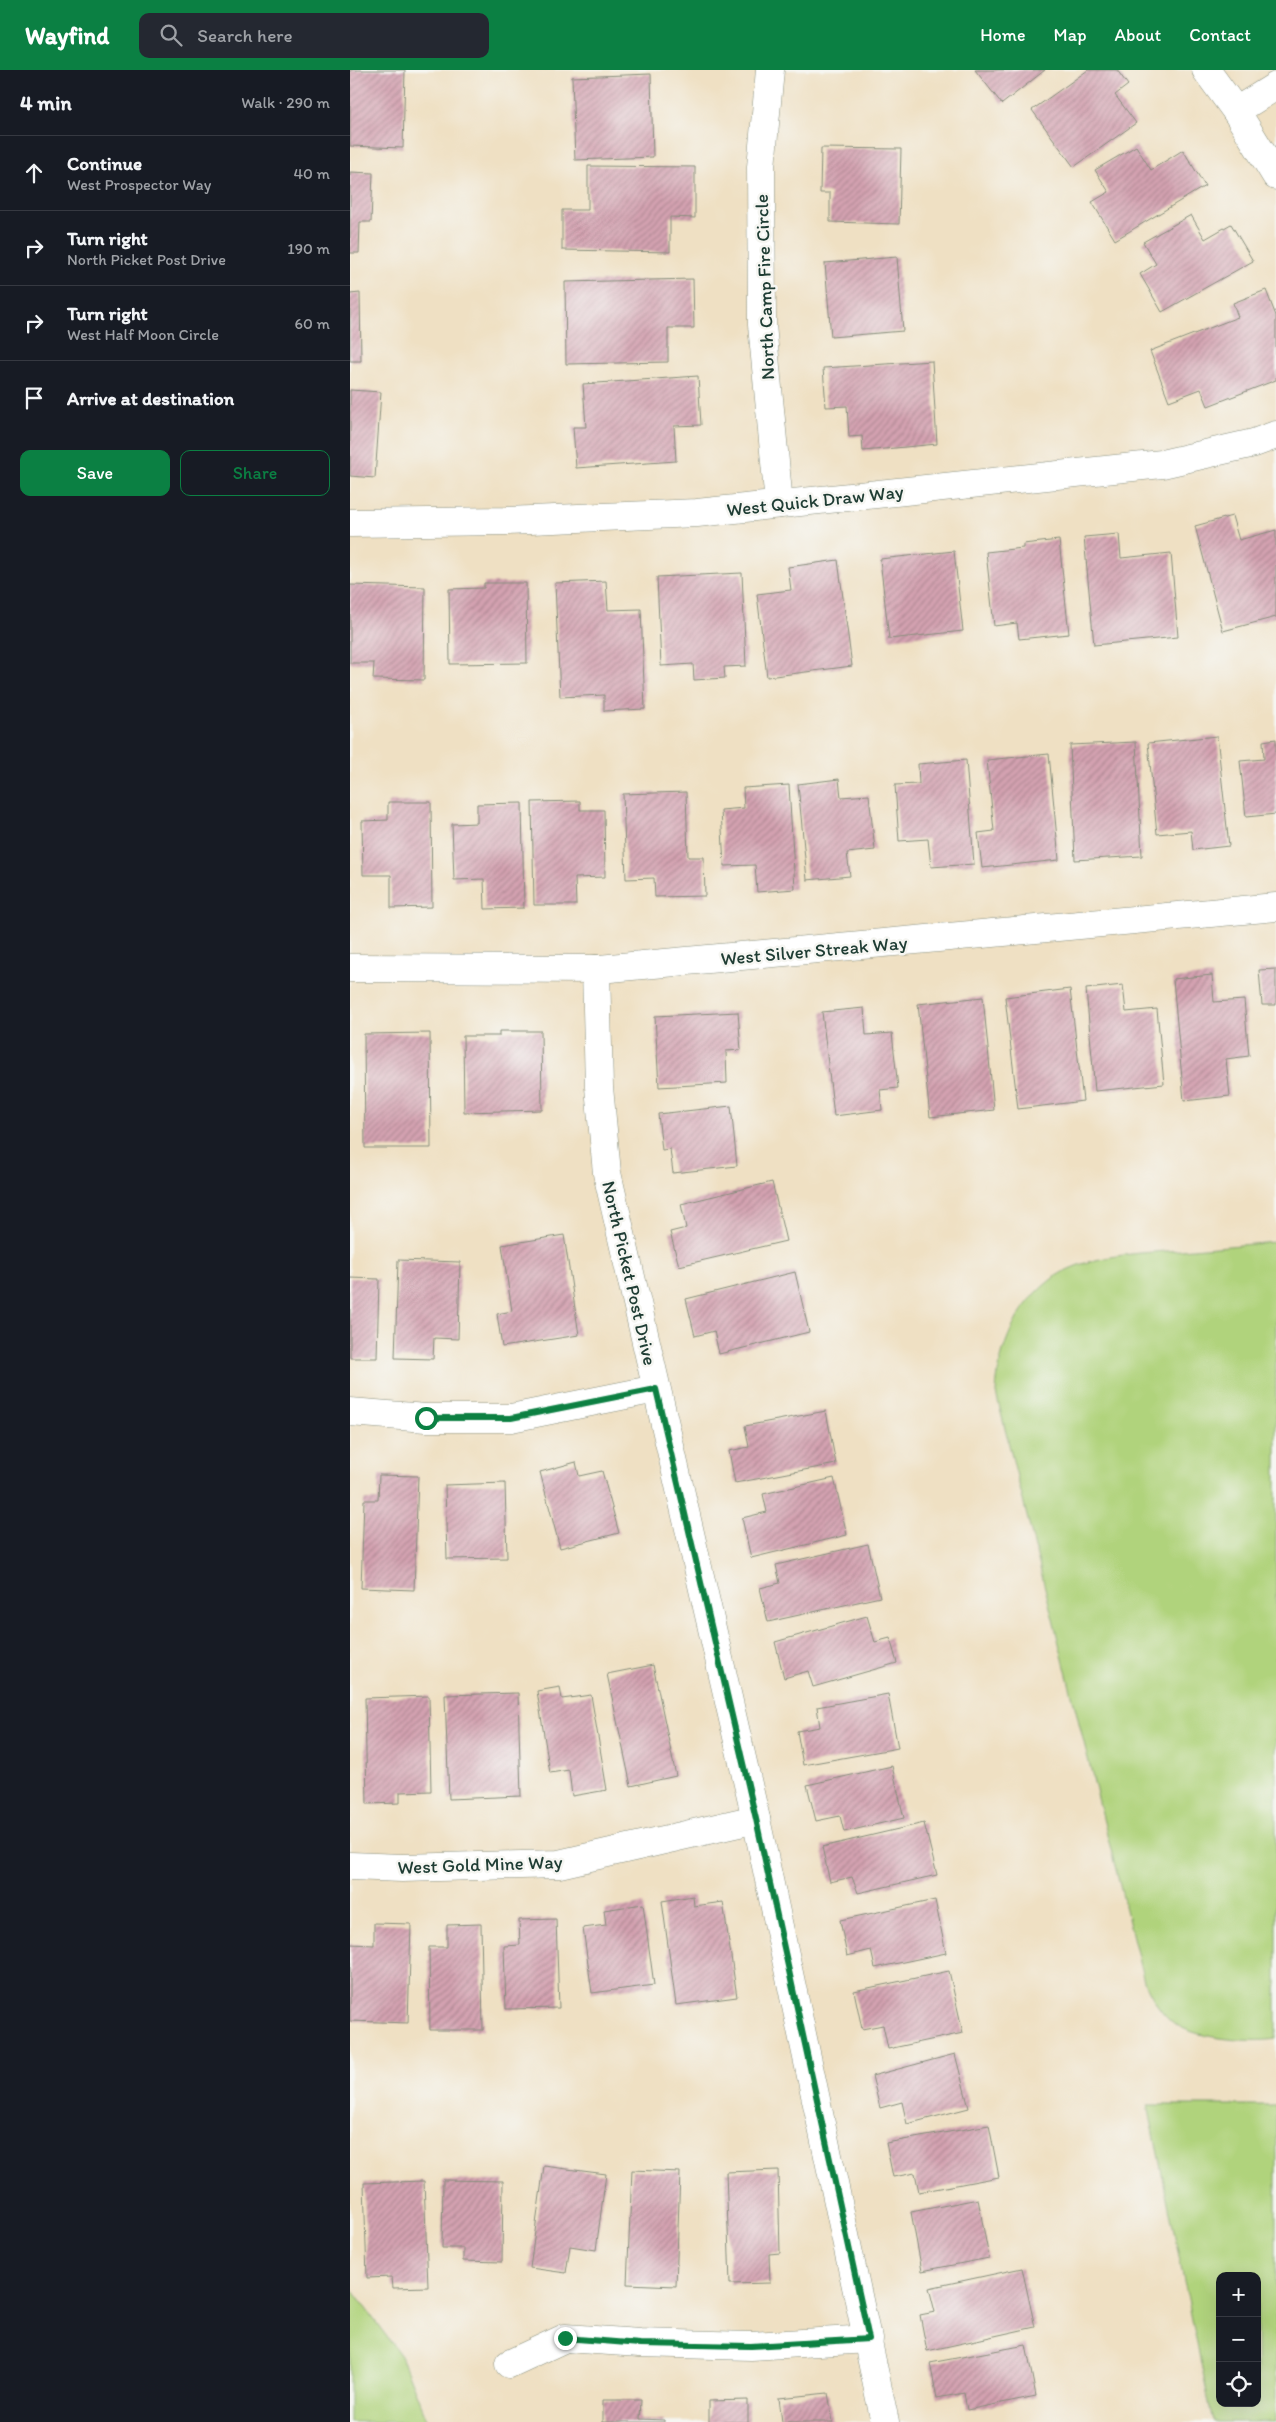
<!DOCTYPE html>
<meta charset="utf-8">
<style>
body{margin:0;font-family:Itim,sans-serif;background:#242831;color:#f1f3f6}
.controls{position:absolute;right:15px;bottom:15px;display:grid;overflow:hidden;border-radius:10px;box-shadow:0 5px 20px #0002}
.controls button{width:45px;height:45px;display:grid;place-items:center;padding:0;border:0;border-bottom:1px solid #363941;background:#171b24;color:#f1f3f6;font:25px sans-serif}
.stop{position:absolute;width:15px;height:15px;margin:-11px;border:4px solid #0b8043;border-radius:50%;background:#fff}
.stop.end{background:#0b8043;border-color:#fff;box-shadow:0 1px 5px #0008}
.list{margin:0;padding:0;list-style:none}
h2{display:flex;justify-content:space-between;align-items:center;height:65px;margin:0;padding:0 20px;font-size:21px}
h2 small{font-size:16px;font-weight:400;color:#9ea1a6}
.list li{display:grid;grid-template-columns:32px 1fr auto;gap:15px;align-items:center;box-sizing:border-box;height:75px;padding:0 20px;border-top:1px solid #363941}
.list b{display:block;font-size:19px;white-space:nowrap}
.list p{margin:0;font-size:16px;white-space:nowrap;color:#9ea1a6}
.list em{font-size:16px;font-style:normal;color:#9ea1a6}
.actions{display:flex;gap:10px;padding:15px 20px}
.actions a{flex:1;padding:11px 0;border:1px solid #0b8043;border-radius:10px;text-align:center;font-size:18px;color:#0b8043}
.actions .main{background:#0b8043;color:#fff}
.icon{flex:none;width:28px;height:28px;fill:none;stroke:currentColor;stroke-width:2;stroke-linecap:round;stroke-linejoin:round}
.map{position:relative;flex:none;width:926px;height:2352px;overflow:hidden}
header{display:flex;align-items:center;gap:30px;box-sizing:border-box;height:70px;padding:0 25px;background:#0b8043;color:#fff}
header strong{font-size:24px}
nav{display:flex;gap:28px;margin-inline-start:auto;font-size:18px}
.search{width:350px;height:45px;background:#242831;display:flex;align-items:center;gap:12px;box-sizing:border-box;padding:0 18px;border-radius:10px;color:#9ea1a6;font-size:19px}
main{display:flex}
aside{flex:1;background:#171b24}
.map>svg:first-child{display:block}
.green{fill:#b0d37c;stroke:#688858;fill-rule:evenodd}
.building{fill:url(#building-hatch)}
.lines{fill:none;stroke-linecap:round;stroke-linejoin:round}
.street-casing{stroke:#878e7c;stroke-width:29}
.street{stroke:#fff;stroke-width:28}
.route{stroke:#0b8043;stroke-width:6}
.labels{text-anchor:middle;stroke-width:5;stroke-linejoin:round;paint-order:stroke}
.street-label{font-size:19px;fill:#1f3d34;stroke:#f6f6f2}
</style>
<header>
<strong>Wayfind</strong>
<div class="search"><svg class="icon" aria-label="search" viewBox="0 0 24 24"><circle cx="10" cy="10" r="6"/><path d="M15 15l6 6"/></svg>Search here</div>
<nav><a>Home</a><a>Map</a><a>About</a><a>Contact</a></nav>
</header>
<main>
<aside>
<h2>4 min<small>Walk · 290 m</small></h2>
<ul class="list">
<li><svg class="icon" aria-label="ahead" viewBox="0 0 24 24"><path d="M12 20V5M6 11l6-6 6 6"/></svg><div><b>Continue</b><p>West Prospector Way</p></div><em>40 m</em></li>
<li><svg class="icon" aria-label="right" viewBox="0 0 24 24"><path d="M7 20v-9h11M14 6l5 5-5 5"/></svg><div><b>Turn right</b><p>North Picket Post Drive</p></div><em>190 m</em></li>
<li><svg class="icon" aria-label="right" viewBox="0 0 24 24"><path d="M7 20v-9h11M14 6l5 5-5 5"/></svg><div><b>Turn right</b><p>West Half Moon Circle</p></div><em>60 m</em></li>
<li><svg class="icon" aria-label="arrive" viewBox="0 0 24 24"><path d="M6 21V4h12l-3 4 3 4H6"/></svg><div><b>Arrive at destination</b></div></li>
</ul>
<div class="actions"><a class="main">Save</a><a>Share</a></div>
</aside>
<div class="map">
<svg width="926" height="2352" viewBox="0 0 926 2352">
<defs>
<pattern id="building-hatch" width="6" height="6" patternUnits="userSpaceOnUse" patternTransform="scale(1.25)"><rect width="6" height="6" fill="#d4a2b1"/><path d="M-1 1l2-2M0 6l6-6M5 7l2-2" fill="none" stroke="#ab8591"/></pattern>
</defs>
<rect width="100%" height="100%" fill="#f6f6f2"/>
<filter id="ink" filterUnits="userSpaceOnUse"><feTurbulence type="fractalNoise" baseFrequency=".02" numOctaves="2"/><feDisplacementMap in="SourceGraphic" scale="10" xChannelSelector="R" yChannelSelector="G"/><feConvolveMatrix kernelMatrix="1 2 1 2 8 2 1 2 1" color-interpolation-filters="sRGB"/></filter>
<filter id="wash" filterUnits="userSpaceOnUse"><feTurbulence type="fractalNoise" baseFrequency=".0096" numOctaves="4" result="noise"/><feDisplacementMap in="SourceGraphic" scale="20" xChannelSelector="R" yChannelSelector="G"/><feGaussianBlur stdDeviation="1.12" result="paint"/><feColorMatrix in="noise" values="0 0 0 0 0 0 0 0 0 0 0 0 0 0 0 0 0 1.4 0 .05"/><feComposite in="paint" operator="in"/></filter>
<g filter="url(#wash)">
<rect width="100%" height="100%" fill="#efe0c3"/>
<g class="green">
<path d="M926 1172V1969C900 1973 840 1969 820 1950 808 1939 801 1925 794 1911L646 1323C648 1278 667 1233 706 1206 740 1184 793 1183 831 1180 863 1177 894 1175 926 1172Z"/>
<path d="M798 2035H926V2352H863ZM870 2206H907V2333H870Z"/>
<polygon points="0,2217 51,2286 78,2352 0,2352"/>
</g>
<g id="blocks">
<g class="building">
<polygon points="0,0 55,0 53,78 0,76"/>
<polygon points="625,0 695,0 652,34"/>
<polygon points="738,0 767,0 778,15 765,25 786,53 724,97 682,40"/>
<polygon points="301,4 303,87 225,90 222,7"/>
<polygon points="786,76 801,100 833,80 855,116 765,170 742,132 759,122 745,100"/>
<polygon points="471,78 551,79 549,154 480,152 480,123 470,123"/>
<polygon points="238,96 345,97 345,148 320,147 320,182 212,180 212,140 238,140"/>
<polygon points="0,102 23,103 21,152 10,152 9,183 0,183"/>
<polygon points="841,145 855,169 881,154 903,191 812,242 790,204 806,194 793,172"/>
<polygon points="547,187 553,261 481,267 475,193"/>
<polygon points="343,209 344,258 318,258 318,292 216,294 215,212"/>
<polygon points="916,220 926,246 926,310 858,336 851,319 819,331 800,281 888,247 883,233"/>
<polygon points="10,223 11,291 0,291 0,224"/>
<polygon points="582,291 587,374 513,381 512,366 499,367 497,336 476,337 473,298"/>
<polygon points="348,306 351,355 324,356 326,391 226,398 223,357 236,357 233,314"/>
<polygon points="0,320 31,322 25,408 0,406"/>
<polygon points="882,446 889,470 926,460 926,547 873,561 845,456"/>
<polygon points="769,464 771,488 821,483 828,567 744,575 734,467"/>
<polygon points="709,470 719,564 669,569 667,553 644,556 636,482 673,478 673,474"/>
<polygon points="604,481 613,561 539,569 530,489"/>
<polygon points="488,490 502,596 417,607 407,524 441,520 438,497"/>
<polygon points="392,503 396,596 374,597 375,608 344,610 343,594 311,596 307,507"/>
<polygon points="256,511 258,540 291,539 295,639 254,641 254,625 210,627 205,513"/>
<polygon points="134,513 176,513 177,593 100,594 99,519 134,518"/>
<polygon points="0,515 75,517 74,610 23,609 24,593 0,593"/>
<polygon points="867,666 879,776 843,780 841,761 807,764 798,673"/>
<polygon points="926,669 926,744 896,747 890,691 914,689 913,671"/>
<polygon points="786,672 792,786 725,790 720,675"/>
<polygon points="699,684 709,790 632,798 628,763 644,761 637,690"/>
<polygon points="616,690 624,794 581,797 578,769 549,771 545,715 569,714 568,694"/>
<polygon points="489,709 491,727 519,725 525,780 497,783 500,806 457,810 448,714"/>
<polygon points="439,715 445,819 407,822 405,795 374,796 371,740 394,738 393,718"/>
<polygon points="336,722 338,787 354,787 355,826 305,827 304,808 276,809 273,724"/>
<polygon points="230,731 230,740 254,740 255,807 225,808 226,835 184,835 182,732"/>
<polygon points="38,732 81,732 82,837 41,838 41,805 13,805 12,751 38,750"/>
<polygon points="172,733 174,838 135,839 134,809 104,810 102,754 127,753 127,734"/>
<polygon points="926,899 926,935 912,935 909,900"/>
<polygon points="862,905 864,932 894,930 899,986 876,989 880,1026 834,1031 823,909"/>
<polygon points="773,915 776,942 807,939 814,1014 745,1021 736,919"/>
<polygon points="720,919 733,1031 668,1039 655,927"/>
<polygon points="633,927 644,1040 580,1047 568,934"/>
<polygon points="514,938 516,965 542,963 548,1018 530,1020 532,1040 484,1046 472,942"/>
<polygon points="388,942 391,980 376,981 377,1013 309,1017 305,946"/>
<polygon points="149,961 191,961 192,1040 114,1042 113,966 149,966"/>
<polygon points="80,963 81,1078 15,1078 14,964"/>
<polygon points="381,1036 387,1096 323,1103 320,1079 312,1080 308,1044"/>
<polygon points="422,1112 436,1171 329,1196 320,1162 336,1158 331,1134"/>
<polygon points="214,1165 229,1265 152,1277 147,1244 162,1241 152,1175"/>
<polygon points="48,1190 110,1192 108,1269 84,1268 83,1289 45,1288"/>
<polygon points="445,1202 459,1262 369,1284 364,1261 345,1266 336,1229"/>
<polygon points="0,1208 29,1209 27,1288 0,1288"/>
<polygon points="476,1341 486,1394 385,1413 379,1381 399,1377 395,1356"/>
<polygon points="226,1392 229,1406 252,1401 269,1463 210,1478 190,1402"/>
<polygon points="29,1405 68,1406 64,1520 11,1518 14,1430 28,1430"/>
<polygon points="484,1408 497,1465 401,1488 392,1448 417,1442 413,1424"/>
<polygon points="155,1413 157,1488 97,1489 95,1415"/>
<polygon points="518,1474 530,1527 418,1552 410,1518 430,1513 426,1495"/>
<polygon points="517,1546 525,1572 540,1568 547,1593 463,1617 458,1601 434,1608 425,1572"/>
<polygon points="303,1595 326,1706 281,1716 257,1604"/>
<polygon points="210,1617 212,1629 241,1625 257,1720 222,1726 219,1700 200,1703 187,1621"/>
<polygon points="168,1623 171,1726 99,1729 95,1625"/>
<polygon points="538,1624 548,1678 453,1695 447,1661 470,1657 467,1637"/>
<polygon points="79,1626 81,1721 50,1722 50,1733 17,1734 15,1628"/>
<polygon points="542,1696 554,1748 494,1762 490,1746 466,1751 457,1715"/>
<polygon points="574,1753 587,1805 508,1823 502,1807 480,1812 472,1777"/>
<polygon points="343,1826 344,1836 373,1832 387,1927 326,1935 312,1831"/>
<polygon points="585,1830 596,1883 525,1898 521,1880 497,1886 490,1850"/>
<polygon points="293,1834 304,1915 242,1923 233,1858 256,1855 254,1840"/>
<polygon points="206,1849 209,1938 156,1939 154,1876 170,1875 169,1850"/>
<polygon points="24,1853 61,1854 58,1953 0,1951 0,1874 24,1875"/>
<polygon points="131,1854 133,1960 80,1960 79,1877 97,1877 97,1855"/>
<polygon points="599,1901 613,1963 538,1979 533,1955 512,1959 504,1921"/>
<polygon points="605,1984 619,2038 557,2054 552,2032 530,2038 522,2006"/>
<polygon points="639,2055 649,2107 569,2122 565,2103 543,2107 536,2073"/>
<polygon points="194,2096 256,2104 246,2180 220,2176 216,2203 180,2198"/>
<polygon points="282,2100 330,2102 326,2216 277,2214"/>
<polygon points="428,2100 430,2183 419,2184 420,2213 380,2214 376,2102"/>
<polygon points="93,2110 153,2111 152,2192 113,2191 113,2178 92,2178"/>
<polygon points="74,2111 78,2217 43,2218 42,2207 17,2208 14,2113"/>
<polygon points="628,2129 639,2188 572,2201 561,2142"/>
<polygon points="672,2198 685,2257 577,2281 570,2245 585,2242 579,2218"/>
<polygon points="676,2275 686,2326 617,2340 614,2323 587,2328 580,2293"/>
<polygon points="478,2323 483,2352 432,2352 429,2328"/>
<polygon points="253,2330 291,2330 290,2349 314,2350 314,2352 253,2352"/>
<polygon points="398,2330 398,2352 359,2352 359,2331"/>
</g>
</g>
</g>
<g filter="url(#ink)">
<use href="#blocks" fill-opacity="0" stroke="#878e7c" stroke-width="1"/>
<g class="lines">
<g class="street-casing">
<g id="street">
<polyline points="420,0 411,97 412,255 429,434"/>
<polyline points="856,0 886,41 926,106"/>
<polyline points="886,41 926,16"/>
<polyline points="0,453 157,451 347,443 812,394 904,373 926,365"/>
<polyline points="0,898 249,899 926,837"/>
<polyline points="246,899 249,1017 257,1103 406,1749 535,2352"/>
<polyline points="0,1342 76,1348 161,1348 306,1319"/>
<polyline points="0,1796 52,1798 209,1794 406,1749"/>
<polyline points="159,2294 215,2268 290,2273 401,2276 519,2269"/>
</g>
</g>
<use href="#street" class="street"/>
</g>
</g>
<g class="lines" filter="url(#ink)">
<polyline class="route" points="76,1348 161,1348 306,1319 406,1749 519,2269 401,2276 290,2274 215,2268"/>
</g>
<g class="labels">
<g class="street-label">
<text transform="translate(414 217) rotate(-92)" y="7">North Camp Fire Circle</text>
<text transform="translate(465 430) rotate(-6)" y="7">West Quick Draw Way</text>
<text transform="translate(464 880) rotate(-5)" y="7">West Silver Streak Way</text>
<text transform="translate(280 1203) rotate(77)" y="7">North Picket Post Drive</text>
<text transform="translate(130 1794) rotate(-2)" y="7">West Gold Mine Way</text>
</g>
</g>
</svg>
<div class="controls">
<button>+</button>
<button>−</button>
<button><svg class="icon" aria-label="locate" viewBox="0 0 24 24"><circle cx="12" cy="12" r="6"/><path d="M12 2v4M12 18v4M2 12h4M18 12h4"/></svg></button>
</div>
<div class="stop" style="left:76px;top:1348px"></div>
<div class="stop end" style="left:215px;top:2268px"></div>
</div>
</main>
